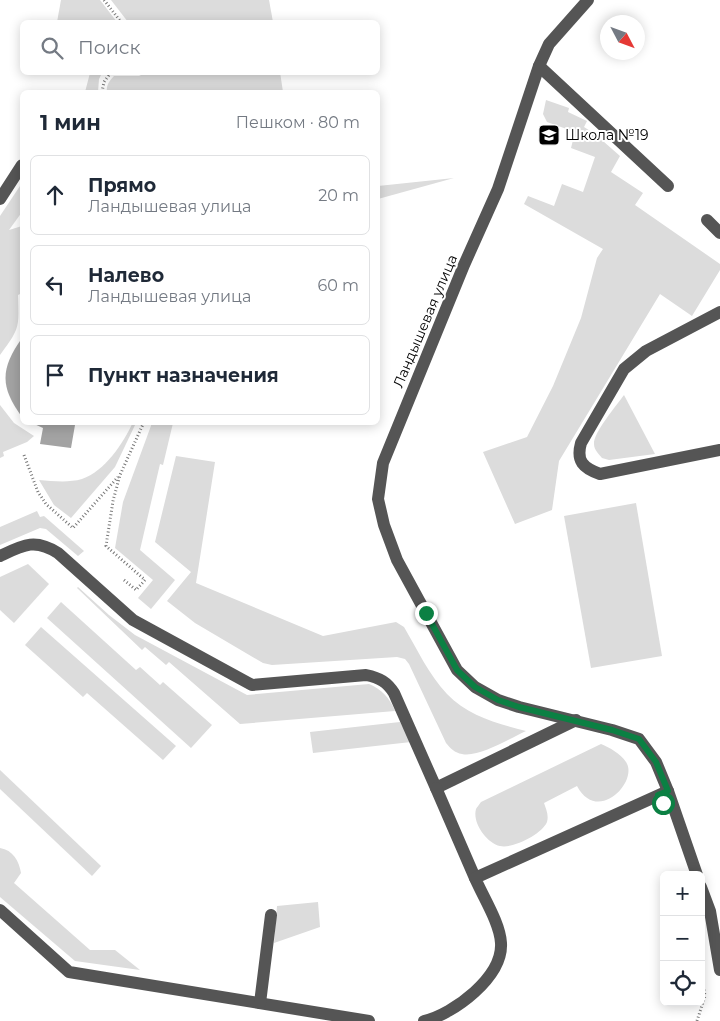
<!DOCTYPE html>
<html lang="ru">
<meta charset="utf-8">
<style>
body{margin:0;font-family:Montserrat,sans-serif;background:#f6f6f7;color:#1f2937}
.controls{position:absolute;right:15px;bottom:15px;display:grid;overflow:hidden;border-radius:8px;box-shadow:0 2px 12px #0003}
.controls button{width:45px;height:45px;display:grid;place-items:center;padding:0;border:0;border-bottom:1px solid #e0e1e3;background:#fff;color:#1f2937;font:25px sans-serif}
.compass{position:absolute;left:600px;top:15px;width:45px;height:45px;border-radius:50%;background:#fff;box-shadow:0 2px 12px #0003;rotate:131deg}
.stop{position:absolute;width:15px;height:15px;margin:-11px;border:4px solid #0b8043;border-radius:50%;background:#fff}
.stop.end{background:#0b8043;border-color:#fff;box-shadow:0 1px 5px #0008}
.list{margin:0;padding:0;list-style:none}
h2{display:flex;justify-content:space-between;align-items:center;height:65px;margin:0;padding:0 20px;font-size:21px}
h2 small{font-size:16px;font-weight:400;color:#747a83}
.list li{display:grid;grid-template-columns:32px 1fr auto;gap:15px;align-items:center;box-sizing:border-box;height:80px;margin:0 10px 10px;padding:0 10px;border:1px solid #e0e1e3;border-radius:8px}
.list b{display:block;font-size:19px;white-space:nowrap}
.list p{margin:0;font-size:16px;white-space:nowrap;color:#747a83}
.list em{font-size:16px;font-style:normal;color:#747a83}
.icon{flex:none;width:28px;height:28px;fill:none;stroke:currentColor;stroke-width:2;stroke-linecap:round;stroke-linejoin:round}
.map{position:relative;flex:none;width:720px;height:1021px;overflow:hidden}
.search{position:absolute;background:#fff;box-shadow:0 2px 12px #0003;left:20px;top:20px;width:360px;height:55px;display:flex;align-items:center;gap:12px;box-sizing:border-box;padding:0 18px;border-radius:8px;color:#747a83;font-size:19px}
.panel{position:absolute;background:#fff;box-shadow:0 2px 12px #0003;left:20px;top:90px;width:360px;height:335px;border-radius:8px}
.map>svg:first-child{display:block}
.green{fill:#dcdcdc}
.water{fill:#a3a3a3}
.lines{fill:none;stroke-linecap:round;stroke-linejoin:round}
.path{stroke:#777;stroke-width:3;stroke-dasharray:1 2.5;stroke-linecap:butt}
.minor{stroke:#555;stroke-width:12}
.route{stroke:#0b8043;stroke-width:6}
.labels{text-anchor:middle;stroke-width:4;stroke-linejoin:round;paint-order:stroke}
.poi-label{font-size:14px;fill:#000;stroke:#fff;text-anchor:start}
.street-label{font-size:14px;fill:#000;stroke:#fff}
</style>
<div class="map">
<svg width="720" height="1021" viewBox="0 0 720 1021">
<rect width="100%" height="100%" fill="#fff"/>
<g class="green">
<polygon points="61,0 100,0 117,22 57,22"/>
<polygon points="111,0 269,0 273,22 128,22"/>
<path d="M280 72 283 92H107C106 86 109 81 114 76H139L145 73Z"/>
<polygon points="90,73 102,73 99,79 98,92 85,92"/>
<polygon points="546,100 569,108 568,112 587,121 584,127 595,134 620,156 611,172 643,193 635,205 720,264 720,270 692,316 660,294 559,461 552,510 515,524 483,452 527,437 553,386 581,318 597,258 603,249 524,204 528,196 554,206 562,184 583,192 595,157 571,148 575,132 547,122 543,114"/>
<polygon points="454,178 378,199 378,186"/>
<path d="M22 183V212L9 230 22 226V293L18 295C19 328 20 328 0 355V216Z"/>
<path d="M624 395 655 454 609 460 602 458C599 454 594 450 594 444 593 433 617 405 624 395Z"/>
<polygon points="0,405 14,423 34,436 27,442 3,452 4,456 0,458"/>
<path d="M133 422 136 423 115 467 71 518 54 505 39 480C53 481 68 483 82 479 105 471 123 444 133 422Z"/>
<polygon points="152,423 173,423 163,465 160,464 140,550 175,580 151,609 138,598 153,580 115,548 123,502"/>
<path d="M176 456 215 462 196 583 323 636 396 622 404 627C417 649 429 675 447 694 468 716 498 724 526 731 511 738 478 758 462 754 455 753 450 748 446 743L409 664 405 659 397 657 272 665 263 663 195 623 167 601 191 572 155 542Z"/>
<polygon points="636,503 662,656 591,668 564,516"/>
<polygon points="37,511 40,517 44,516 84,551 78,556 46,529 40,528 0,545 0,527"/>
<polygon points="28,564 49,584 14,623 0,610 0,577"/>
<path d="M78 587 109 615 135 635 247 695 369 684C381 689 390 698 395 711L240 724 169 662 166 665 145 647 142 650 77 588Z"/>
<polygon points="61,602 136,670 140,667 160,685 163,682 212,725 191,748 47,618"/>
<polygon points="41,627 176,746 163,760 87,693 83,697 25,645"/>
<polygon points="400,722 411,742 313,753 310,732"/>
<path d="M601 744C610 748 620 753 626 762 639 781 598 825 577 786L544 803C546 809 549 815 547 822 542 834 513 849 500 846 487 843 472 823 476 809 477 807 479 805 481 802Z"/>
<polygon points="0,770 101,866 92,876 0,789"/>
<path d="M0 848C13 850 19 861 21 873L14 883 90 950H115L140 970 75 961 0 897Z"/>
<polygon points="318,902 320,927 274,943 277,906"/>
</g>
<g class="water">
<path d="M22 338V417C0 387 0 369 22 338Z"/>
<polygon points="32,423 79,423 75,425 71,448 40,444 43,428"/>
</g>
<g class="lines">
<g class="path">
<polyline points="104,0 121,22"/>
<polyline points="102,92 104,82 111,72"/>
<polyline points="22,221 22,222"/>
<polyline points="24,455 38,492 46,504 73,528 118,477"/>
<polyline points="124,580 136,590 145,580 106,546 113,501 120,475 144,422"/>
<polyline points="697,1021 705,996 703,984"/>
</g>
<g class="minor">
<polyline points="588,0 549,44 539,66 498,189 464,265 383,463 378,499 384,525 397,560 457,670 475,687 498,700 519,707 612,730 639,739 656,762 668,791 697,875"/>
<polyline points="539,66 668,186"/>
<polyline points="0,199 22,165"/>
<polyline points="707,220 720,233"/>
<path d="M720 312 646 351 624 369 581 443C576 461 583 468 600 474L720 450"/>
<path d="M0 556C23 545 35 538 58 553L133 620 252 685 366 675C380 678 387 682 394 693L436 788 576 720"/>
<polyline points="436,788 475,878"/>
<polyline points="701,887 710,911 720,970"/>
<polyline points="0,910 69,972 369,1021"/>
<polyline points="260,1003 271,915"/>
<path d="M424 1021C454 1014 503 977 501 943 500 923 483 897 475 878L668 791"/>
</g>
</g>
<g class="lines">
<polyline class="route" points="426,613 457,670 475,687 498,700 519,707 612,730 639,739 656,762 668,791 658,795 663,803"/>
</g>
<defs>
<g id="school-square" transform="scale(1.125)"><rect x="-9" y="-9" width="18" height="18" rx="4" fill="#000" stroke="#fff"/><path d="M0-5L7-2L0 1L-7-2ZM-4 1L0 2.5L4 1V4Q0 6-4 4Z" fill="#fff"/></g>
</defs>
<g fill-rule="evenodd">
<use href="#school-square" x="549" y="135"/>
</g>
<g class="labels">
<g class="poi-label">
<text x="565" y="140">Школа №19</text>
</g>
<g class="street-label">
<text transform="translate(425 321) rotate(-67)" y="5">Ландышевая улица</text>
</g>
</g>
</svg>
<div class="controls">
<button>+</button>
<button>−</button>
<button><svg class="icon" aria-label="locate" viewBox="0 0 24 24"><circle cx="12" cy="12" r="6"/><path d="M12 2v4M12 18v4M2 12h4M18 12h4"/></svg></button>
</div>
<svg class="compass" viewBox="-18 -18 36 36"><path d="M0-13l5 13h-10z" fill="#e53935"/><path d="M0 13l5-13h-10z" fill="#747a83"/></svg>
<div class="stop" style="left:663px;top:803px"></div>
<div class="stop end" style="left:426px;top:613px"></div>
<div class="search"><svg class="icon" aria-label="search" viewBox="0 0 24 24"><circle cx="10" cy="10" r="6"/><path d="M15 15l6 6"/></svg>Поиск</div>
<section class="panel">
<h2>1 мин<small>Пешком · 80 m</small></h2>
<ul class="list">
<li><svg class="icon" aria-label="ahead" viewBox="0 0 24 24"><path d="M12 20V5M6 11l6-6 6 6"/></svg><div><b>Прямо</b><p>Ландышевая улица</p></div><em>20 m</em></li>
<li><svg class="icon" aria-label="left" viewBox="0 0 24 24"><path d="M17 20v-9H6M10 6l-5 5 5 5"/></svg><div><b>Налево</b><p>Ландышевая улица</p></div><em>60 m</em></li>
<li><svg class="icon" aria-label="arrive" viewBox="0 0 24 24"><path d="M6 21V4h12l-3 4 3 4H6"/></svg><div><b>Пункт назначения</b></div></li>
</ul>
</section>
</div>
